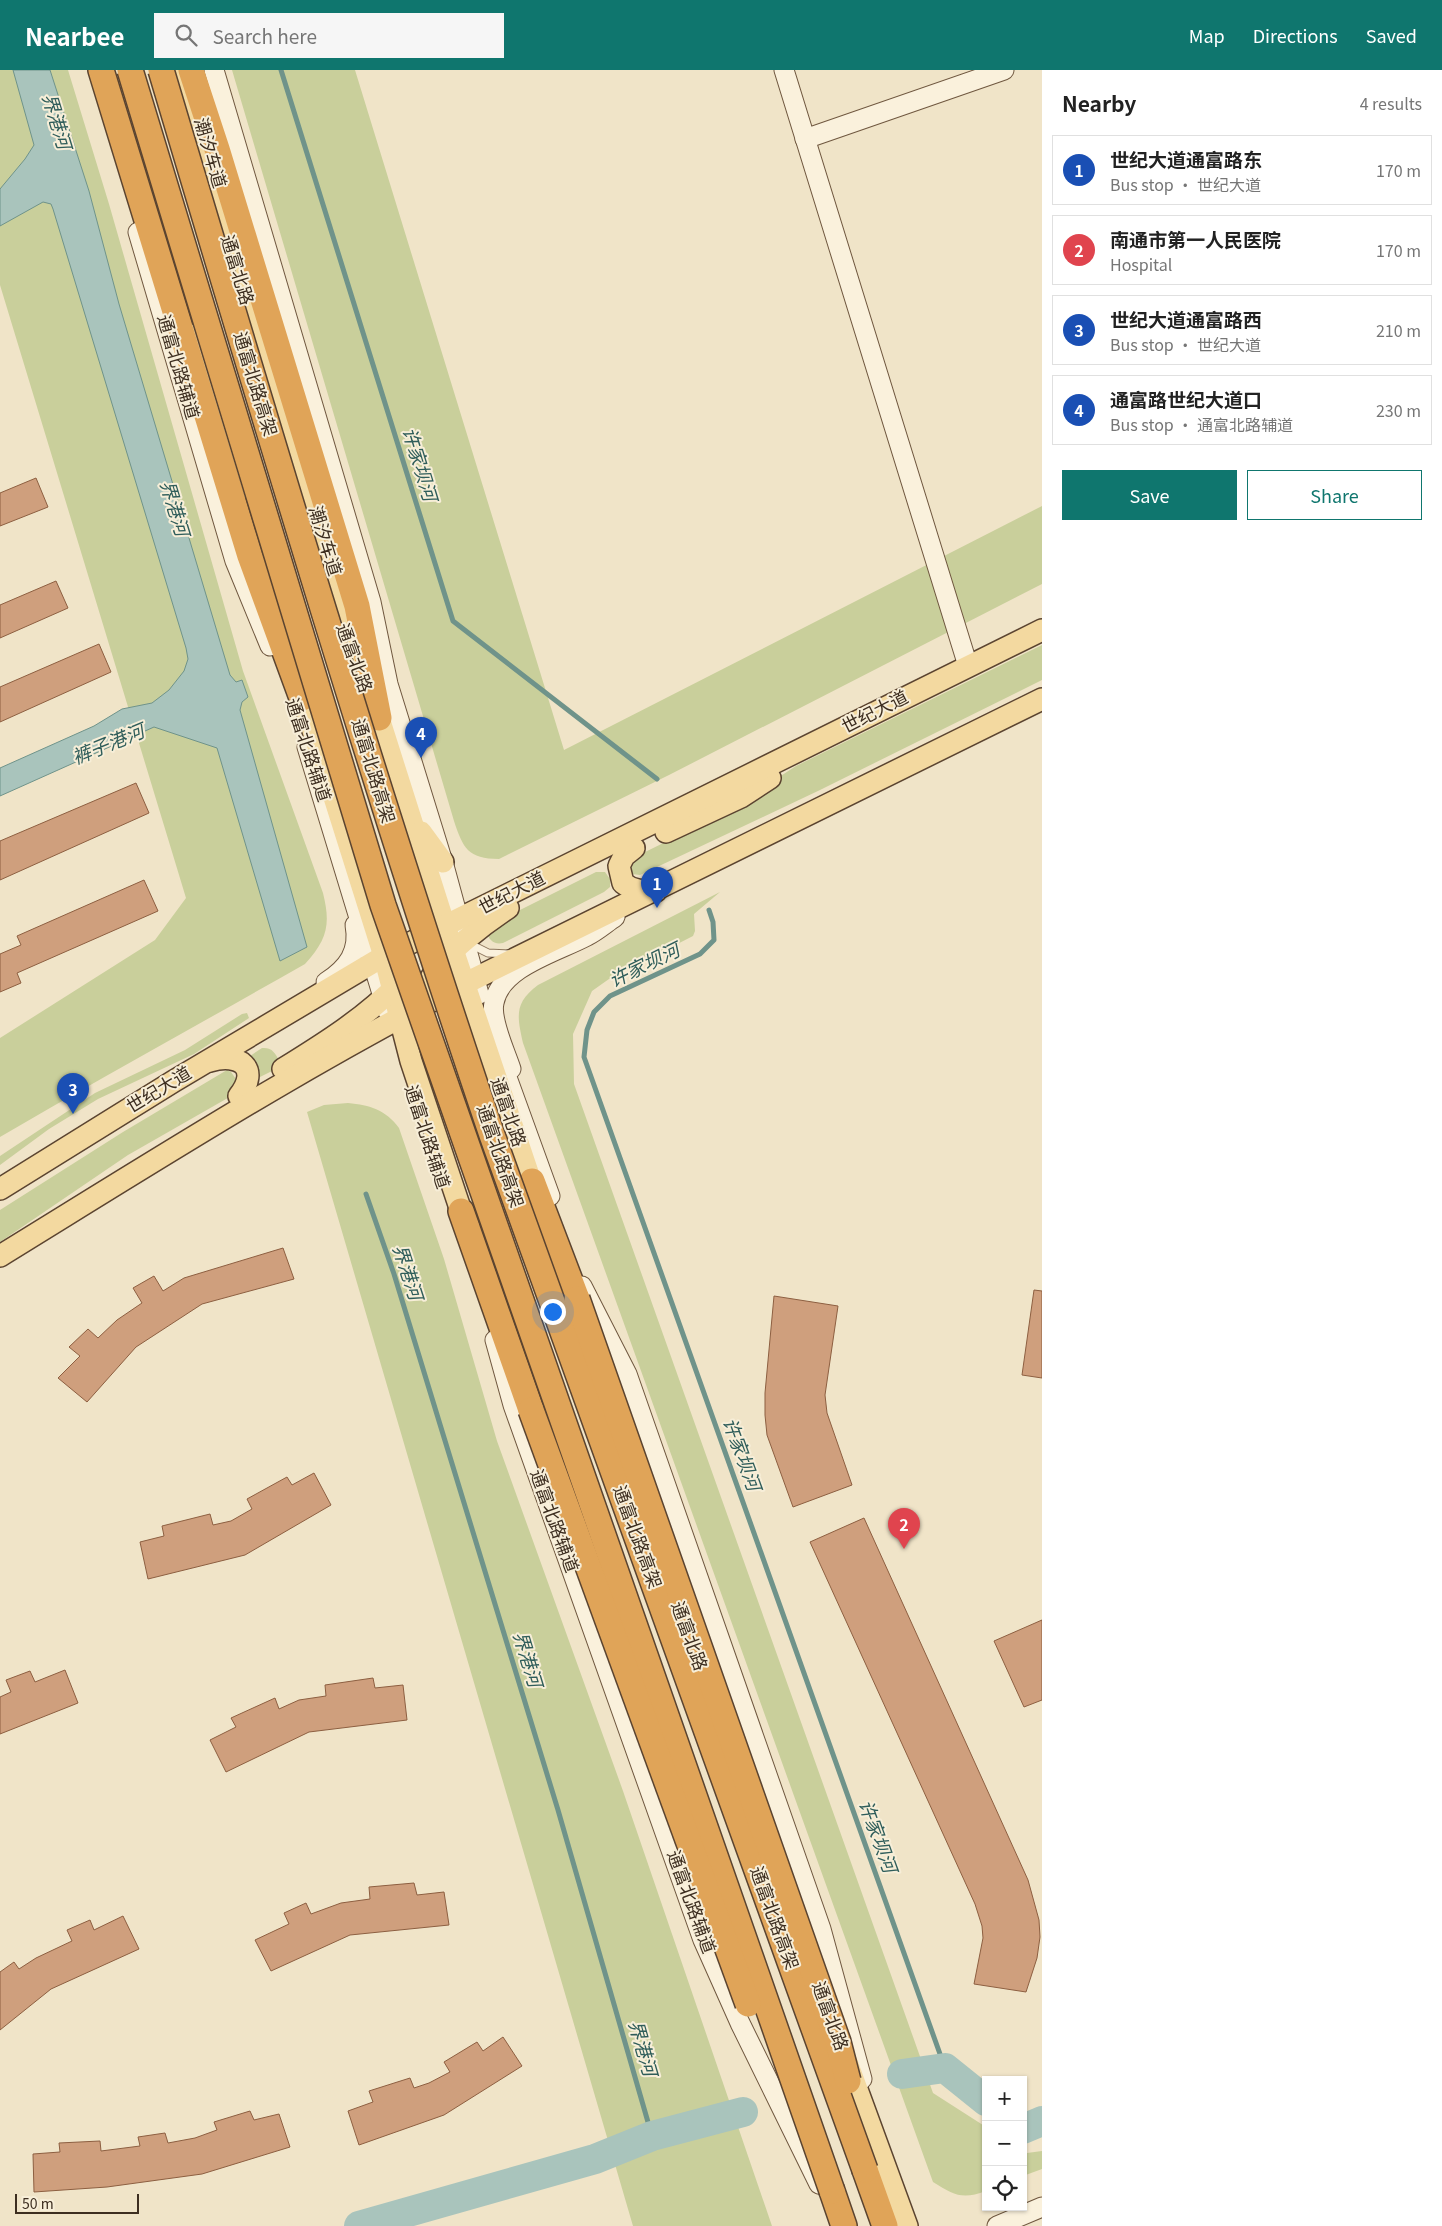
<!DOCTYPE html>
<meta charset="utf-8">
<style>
body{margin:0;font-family:Georgia,"Noto Sans SC",serif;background:#f6f6f6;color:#222}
.controls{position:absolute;right:15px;bottom:15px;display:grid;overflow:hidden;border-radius:0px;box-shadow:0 1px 4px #0004}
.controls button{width:45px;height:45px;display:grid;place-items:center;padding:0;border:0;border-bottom:1px solid #e0e0e0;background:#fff;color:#222;font:25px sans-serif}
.scale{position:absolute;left:15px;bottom:12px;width:124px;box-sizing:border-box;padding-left:5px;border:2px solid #3d2e20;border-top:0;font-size:14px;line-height:18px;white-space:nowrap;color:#3d2e20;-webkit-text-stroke:4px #f7eed8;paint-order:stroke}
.you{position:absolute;left:552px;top:1241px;width:18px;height:18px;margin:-12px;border:4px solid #fff;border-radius:50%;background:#1a73e8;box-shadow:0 0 0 8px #1a73e833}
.badge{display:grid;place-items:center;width:32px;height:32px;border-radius:50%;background:#0f766e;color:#fff;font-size:16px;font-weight:700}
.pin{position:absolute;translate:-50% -41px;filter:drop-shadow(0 1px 2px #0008)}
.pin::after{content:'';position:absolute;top:26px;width:18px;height:15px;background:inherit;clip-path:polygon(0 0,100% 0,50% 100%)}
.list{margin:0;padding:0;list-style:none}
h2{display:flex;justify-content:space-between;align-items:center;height:65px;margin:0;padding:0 20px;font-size:21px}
h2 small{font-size:16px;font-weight:400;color:#767676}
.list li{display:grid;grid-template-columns:32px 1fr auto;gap:15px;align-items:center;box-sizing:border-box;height:70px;margin:0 10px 10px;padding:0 10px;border:1px solid #e0e0e0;border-radius:0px}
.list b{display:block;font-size:19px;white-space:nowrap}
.list p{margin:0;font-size:16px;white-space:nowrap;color:#767676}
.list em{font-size:16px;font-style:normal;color:#767676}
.actions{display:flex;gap:10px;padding:15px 20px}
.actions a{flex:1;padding:11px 0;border:1px solid #0f766e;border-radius:0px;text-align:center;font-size:18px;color:#0f766e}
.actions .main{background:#0f766e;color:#fff}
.icon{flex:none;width:28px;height:28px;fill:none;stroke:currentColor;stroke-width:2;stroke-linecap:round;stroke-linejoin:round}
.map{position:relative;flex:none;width:1042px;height:2156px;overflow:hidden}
header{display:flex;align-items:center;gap:30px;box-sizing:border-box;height:70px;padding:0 25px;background:#0f766e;color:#fff}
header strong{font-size:24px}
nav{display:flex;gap:28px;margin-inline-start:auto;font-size:18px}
.search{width:350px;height:45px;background:#f6f6f6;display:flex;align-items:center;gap:12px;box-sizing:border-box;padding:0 18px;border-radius:0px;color:#767676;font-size:19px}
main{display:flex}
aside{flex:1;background:#fff}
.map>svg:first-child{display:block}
.green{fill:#c9cf9b}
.water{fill:#a9c4bc;stroke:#6f938a}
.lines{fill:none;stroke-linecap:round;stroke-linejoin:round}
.stream{stroke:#6f938a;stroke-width:5}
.river{stroke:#a9c4bc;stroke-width:30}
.building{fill:#cf9f7d;stroke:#8d5f41}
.lane-casing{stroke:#8d765c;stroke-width:9}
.secondary-casing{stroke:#6f573f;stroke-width:21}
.primary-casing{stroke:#5b4430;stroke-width:24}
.highway-casing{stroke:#5b4430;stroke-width:28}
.lane{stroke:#faf1dc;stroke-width:7}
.secondary{stroke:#faf1dc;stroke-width:19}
.primary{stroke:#f3d9a0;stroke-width:21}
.highway{stroke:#e0a458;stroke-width:25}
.highway-bridge-casing{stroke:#5b4430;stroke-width:28;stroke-linecap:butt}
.highway-bridge{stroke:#e0a458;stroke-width:25}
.labels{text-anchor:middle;stroke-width:4;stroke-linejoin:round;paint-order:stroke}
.street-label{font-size:18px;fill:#3d2e20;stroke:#f7eed8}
.water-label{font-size:19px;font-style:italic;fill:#2f5d5a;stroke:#f7eed8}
</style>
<header>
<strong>Nearbee</strong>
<div class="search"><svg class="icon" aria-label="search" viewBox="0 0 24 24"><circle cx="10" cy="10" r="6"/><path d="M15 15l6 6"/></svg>Search here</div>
<nav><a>Map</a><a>Directions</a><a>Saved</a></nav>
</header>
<main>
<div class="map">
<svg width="1042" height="2156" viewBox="0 0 1042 2156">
<rect width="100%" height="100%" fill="#f0e4c8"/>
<g class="green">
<path d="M0 0H68L109 134 243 601 323 823C331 855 327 870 305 894 203 952 101 1008 0 1067V968L155 870 186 828 0 215Z"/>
<path d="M232 0H355L564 680 1042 436V514L669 705 499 789C468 789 463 778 454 751Z"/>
<polygon points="1042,575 1042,610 820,720 640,805 632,804 629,797 633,788 724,743 796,696"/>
<path d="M596 802H605L610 809V817L604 822 503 873C494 875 488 870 487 861L494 853Z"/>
<path d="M720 822 694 844 695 861 693 866 609 909 592 921 573 964 574 1014 933 2023 986 2057V2121C962 2130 954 2125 933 2112L523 973C517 946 514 933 538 915Z"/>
<polygon points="247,943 249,948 246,950 194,984 98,1029 49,1059 0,1095 0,1086 95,1023 185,980 242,944"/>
<path d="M262 978C272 977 275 983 279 990L276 999 260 1007 257 995 250 986Z"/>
<polygon points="227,1000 231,1002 238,1012 233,1025 128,1085 0,1172 0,1140 123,1062"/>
<path d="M348 1033C370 1035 386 1040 399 1058L444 1189 497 1371 623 1721 772 2156H633L307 1042 324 1035Z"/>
<polygon points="1023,2081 1027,2083 1042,2081 1042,2099 1023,2106"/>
</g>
<polygon class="water" points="13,0 50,0 89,121 119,234 230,605 236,612 242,610 248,627 242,632 240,640 307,877 280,891 217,678 154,657 0,726 0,698 94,656 122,639 152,633 169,620 184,601 188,589 186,578 53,139 51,134 43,132 0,156 0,119 25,89 34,75"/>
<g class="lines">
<g class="stream">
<polyline points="281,0 453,551 657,709"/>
<polyline points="709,840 713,852 714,870 700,884 610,926 594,942 587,960 584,987 945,1998"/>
<polyline points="366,1124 394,1204 558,1740 652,2066"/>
</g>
<g class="river">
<polyline points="902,2004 945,1998 986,2031"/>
<polyline points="1023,2059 1042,2051"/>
<polyline points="359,2156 595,2089 652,2066 743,2042"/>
</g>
</g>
<g class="building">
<polygon points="36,408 48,437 0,456 0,423"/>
<polygon points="56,511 68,538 0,568 0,535"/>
<polygon points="99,574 111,602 0,652 0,617"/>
<polygon points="136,713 149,743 0,810 0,771"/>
<polygon points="144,810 158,841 17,903 21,913 0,922 0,884 21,875 17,866"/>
<polygon points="283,1178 294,1209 202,1234 136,1277 87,1332 58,1308 80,1286 69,1277 88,1259 98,1268 117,1250 142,1233 133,1218 154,1206 163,1221 184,1208"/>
<polygon points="1034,1220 1042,1221 1042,1308 1022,1305"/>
<polygon points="774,1226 838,1236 825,1325 827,1343 852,1415 793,1437 767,1365 765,1345 765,1323"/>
<polygon points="314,1403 331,1435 245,1485 148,1509 140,1472 164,1466 162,1456 210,1444 213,1455 231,1451 252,1439 247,1429 287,1407 292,1415"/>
<polygon points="864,1448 1028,1810 1039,1850 1040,1867 1037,1888 1026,1922 974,1914 983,1868 982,1856 975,1834 810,1472"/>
<polygon points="1042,1550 1042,1630 1024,1637 994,1571"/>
<polygon points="65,1600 78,1633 0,1664 0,1627 11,1622 6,1610 30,1601 35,1612"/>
<polygon points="373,1608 375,1618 403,1615 407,1650 309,1662 226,1702 210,1670 236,1657 231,1648 275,1628 279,1639 299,1630 326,1626 325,1615"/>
<polygon points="414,1813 417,1825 444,1822 449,1855 350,1865 271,1901 255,1870 289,1854 284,1843 306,1833 311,1844 341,1833 370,1829 369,1817"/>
<polygon points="123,1846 139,1879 51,1919 0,1960 0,1902 14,1892 19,1899 36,1888 72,1871 67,1860 90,1850 94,1860"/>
<polygon points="503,1967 522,1996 444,2045 359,2075 348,2041 373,2032 369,2021 410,2008 414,2018 429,2013 450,2002 444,1992 477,1972 483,1981"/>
<polygon points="250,2041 254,2050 279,2044 290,2077 202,2104 107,2117 34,2122 33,2084 60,2082 59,2073 100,2071 101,2081 140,2076 138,2067 165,2063 168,2073 195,2068 217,2060 214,2052"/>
</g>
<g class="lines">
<g class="lane-casing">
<polyline id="lane" points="468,873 488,883 510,884"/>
</g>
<g class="secondary-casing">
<g id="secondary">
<polyline points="214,0 371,532 388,614 443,792 479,924"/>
<polyline points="784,0 968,596"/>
<polyline points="805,69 1004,0"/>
<polyline points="138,162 235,491 270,576"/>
<polyline points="307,677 387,940"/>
<path d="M326 912C348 898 360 881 355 855"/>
<polyline points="500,988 550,1126"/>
<path d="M511 999C506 983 490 950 494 933 500 897 557 882 587 866 597 861 606 853 615 847"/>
<polyline points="582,1216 627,1304 821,1859 862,2009"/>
<polyline points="495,1270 513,1335 703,1870 740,1953 819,2114"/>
<polyline points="997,2156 1042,2137"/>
</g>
</g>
<g class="primary-casing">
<g id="primary">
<polyline points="177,0 352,593 379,648 445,856 536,1126"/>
<polyline points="197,264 242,418"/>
<polyline points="298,613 384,886 411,991 461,1141 468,1156"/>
<polyline points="421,762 443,792"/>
<polyline points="666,762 741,727 770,708"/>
<path d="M634 778 624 786 619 796 623 813C633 821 643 821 656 821"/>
<path d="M416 944C421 932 424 920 431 908 444 884 485 853 508 838"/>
<path d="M210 991C239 982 261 998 239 1026"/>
<path d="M283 999C325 973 365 948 400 912"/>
<polyline points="0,1119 174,1011 384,886 1042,560"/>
<path d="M0 1186C156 1090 311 991 474 909L1042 629"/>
<polyline points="847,1992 907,2156"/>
</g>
</g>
<g class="highway-casing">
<g id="highway">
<polyline points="101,0 250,486 302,628"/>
<polyline points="191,0 217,79 357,536 379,648"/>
<polyline points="532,1111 577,1229"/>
<polyline points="461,1141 531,1340"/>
<polyline points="865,2100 885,2156"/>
<polyline points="832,2121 844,2156"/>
</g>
</g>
<use href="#lane" class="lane"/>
<use href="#secondary" class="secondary"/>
<use href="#primary" class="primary"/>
<use href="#highway" class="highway"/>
<g class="highway-bridge-casing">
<g id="highway-bridge">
<polyline points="130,0 383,835 832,2121"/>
<path d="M161 0C267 356 373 713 492 1065L865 2100"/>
<polyline points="577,1229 838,1972 848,2011"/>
<polyline points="531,1340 748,1934"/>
</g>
</g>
<use href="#highway-bridge" class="highway-bridge"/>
</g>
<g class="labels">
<g class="street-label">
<text transform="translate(210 83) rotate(74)" y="6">潮汐车道</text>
<text transform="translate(237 200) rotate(73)" y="6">通富北路</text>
<text transform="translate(178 297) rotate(74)" y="6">通富北路辅道</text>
<text transform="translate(255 314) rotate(73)" y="6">通富北路高架</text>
<text transform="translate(325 471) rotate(73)" y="6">潮汐车道</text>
<text transform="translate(354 588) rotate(70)" y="6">通富北路</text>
<text transform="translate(875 642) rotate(-27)" y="6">世纪大道</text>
<text transform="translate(308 680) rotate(72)" y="6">通富北路辅道</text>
<text transform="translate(373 701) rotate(73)" y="6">通富北路高架</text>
<text transform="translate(512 823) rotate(-27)" y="6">世纪大道</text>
<text transform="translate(159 1020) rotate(-31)" y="6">世纪大道</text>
<text transform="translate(508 1042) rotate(71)" y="6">通富北路</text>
<text transform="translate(427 1067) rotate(72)" y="6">通富北路辅道</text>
<text transform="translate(500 1086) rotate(71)" y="6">通富北路高架</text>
<text transform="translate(554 1451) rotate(70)" y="6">通富北路辅道</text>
<text transform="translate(637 1467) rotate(70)" y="6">通富北路高架</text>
<text transform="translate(689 1566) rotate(70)" y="6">通富北路</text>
<text transform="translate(691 1832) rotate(70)" y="6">通富北路辅道</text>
<text transform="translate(774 1848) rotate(70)" y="6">通富北路高架</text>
<text transform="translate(830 1946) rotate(70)" y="6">通富北路</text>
</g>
<g class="water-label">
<text transform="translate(57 51) rotate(73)" y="7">界港河</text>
<text transform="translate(420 394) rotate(73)" y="7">许家坝河</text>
<text transform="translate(175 438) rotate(73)" y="7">界港河</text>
<text transform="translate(108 674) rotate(-22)" y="7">裤子港河</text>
<text transform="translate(644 895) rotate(-26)" y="7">许家坝河</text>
<text transform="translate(408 1202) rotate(72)" y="7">界港河</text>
<text transform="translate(742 1384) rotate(70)" y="7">许家坝河</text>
<text transform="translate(528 1589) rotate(73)" y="7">界港河</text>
<text transform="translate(878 1766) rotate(70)" y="7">许家坝河</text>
<text transform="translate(643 1978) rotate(74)" y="7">界港河</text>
</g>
</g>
</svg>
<div class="controls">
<button>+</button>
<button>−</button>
<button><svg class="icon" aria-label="locate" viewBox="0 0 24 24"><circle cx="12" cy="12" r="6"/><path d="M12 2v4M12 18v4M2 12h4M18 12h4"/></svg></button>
</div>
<div class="scale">50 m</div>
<div class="you"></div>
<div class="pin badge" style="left:657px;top:838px;background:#1a4fb4">1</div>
<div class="pin badge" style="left:904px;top:1479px;background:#e0444e">2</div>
<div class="pin badge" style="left:73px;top:1044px;background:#1a4fb4">3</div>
<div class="pin badge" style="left:421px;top:688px;background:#1a4fb4">4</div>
</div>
<aside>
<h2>Nearby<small>4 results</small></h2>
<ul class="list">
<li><span class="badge" style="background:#1a4fb4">1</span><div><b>世纪大道通富路东</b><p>Bus stop · 世纪大道</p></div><em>170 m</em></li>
<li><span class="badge" style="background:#e0444e">2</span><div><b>南通市第一人民医院</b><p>Hospital</p></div><em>170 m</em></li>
<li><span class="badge" style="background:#1a4fb4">3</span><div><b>世纪大道通富路西</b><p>Bus stop · 世纪大道</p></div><em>210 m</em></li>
<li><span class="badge" style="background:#1a4fb4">4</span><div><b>通富路世纪大道口</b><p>Bus stop · 通富北路辅道</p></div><em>230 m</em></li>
</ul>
<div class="actions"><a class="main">Save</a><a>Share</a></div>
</aside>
</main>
